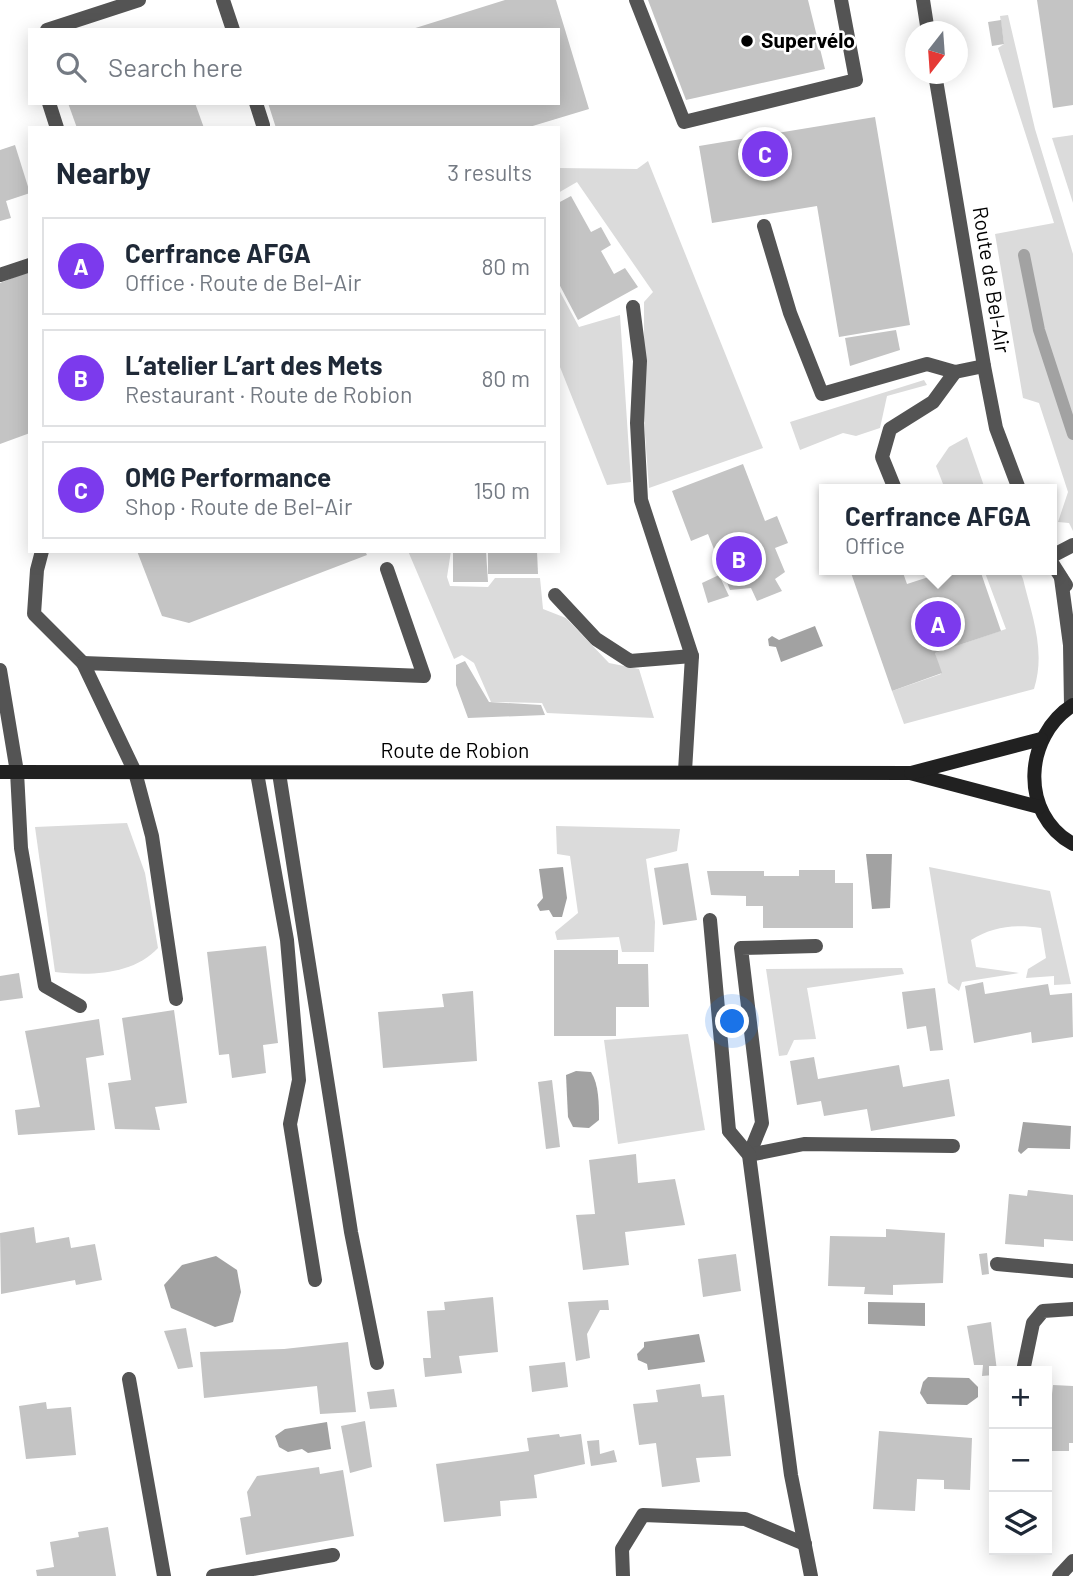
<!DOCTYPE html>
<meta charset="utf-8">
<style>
body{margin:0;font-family:Barlow,sans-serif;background:#f2f2f3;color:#1f2937}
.controls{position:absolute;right:21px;bottom:21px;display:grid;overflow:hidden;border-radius:0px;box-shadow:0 4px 18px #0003}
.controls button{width:63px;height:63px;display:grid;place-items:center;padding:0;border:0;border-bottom:2px solid #e0e1e3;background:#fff;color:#1f2937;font:35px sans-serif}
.compass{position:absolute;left:905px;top:21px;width:63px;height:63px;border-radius:50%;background:#fff;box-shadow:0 4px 18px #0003;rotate:197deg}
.you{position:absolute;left:733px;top:1022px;width:24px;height:24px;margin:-18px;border:5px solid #fff;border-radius:50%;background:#1a73e8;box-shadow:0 0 0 10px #1a73e833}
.badge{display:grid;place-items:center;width:46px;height:46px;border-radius:50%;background:#7c3aed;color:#fff;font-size:23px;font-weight:700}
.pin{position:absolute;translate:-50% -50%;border:4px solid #fff;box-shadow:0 2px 7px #0006}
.popup{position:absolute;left:819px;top:484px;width:238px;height:91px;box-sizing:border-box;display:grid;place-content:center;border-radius:0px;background:#fff;filter:drop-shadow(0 2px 5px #0005);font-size:23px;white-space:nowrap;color:#747a83}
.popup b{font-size:26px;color:#1f2937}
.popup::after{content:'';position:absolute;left:50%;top:100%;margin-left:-14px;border:14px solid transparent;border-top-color:#fff}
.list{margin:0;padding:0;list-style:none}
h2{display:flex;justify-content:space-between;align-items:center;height:91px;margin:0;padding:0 28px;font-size:30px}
h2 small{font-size:23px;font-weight:400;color:#747a83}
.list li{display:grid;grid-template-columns:46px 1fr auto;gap:21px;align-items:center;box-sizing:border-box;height:98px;margin:0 14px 14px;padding:0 14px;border:2px solid #e0e1e3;border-radius:0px}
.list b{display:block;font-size:26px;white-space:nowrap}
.list p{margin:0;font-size:23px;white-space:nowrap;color:#747a83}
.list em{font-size:23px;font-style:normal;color:#747a83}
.icon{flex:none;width:38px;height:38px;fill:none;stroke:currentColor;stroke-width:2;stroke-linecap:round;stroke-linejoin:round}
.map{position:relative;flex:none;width:1073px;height:1576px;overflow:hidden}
.search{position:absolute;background:#fff;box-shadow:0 4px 18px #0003;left:28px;top:28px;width:532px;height:77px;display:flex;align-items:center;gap:18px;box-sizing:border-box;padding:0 24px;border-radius:0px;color:#747a83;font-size:26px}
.panel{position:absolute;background:#fff;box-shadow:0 4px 18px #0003;left:28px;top:126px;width:532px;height:427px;border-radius:0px}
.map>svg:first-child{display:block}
.green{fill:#dbdbdb}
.water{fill:#a2a2a2}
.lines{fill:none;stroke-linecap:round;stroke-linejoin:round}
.stream{stroke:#a2a2a2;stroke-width:12}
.building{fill:#c4c4c4}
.lane{stroke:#545454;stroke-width:14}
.street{stroke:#545454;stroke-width:14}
.secondary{stroke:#212121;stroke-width:14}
.poi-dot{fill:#000;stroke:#fff;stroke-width:2.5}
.labels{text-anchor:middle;stroke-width:5;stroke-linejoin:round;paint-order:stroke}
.poi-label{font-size:21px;font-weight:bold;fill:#000;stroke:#fff;text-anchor:start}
.street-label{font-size:21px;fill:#000;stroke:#fff}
</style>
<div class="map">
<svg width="1073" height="1576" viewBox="0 0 1073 1576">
<rect width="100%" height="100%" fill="#fff"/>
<g class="green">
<polygon points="1008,15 1035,129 1073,254 1073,531 1069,523 1058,522 1068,492 1039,403 1023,398 995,234 1054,223 998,48 1004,44 1000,16"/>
<polygon points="1073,135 1073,203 1052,138"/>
<polygon points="648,161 763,448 649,488 644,421 644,302 653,292 577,182 558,193 558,168 637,169"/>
<polygon points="558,288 579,327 620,315 631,482 607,485 558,362"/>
<polygon points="924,380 927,385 887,396 880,428 856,436 843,433 800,450 790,422"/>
<polygon points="967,437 985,489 945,489 936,466 949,447"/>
<polygon points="408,551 451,551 447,577 450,586 488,587 495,578 540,578 543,609 566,618 609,663 639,669 654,718 547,713 542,703 491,702 474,663 462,655 454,659"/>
<path d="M984 570H1019L1023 579C1032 616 1046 651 1034 689L904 724 892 691 941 674 935 653 1006 629Z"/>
<path d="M127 823 145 873 158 948C133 975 90 976 55 972L35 827Z"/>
<polygon points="556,826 680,829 677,851 646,859 655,922 654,952 622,952 619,937 557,940 555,932 578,913 570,856 557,854"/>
<path d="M929 867 1050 891 1071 984 1054 985V976L1026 978 1028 969 1046 958 1041 928C1016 924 993 926 971 940L976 967 1019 973 962 982 959 991 948 983Z"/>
<polygon points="902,968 904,974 807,988 816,1039 794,1040 787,1055 779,1056 766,969"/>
<polygon points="688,1034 705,1130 618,1144 604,1040"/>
</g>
<g class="water">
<polygon points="815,626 823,646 781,662 776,647 769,646 768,639 772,636 779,640"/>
<polygon points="866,854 892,854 890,908 872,909"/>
<polygon points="563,867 567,898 562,917 553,917 549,910 540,911 537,905 543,898 539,869"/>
<path d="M576 1071 591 1072C599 1084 599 1105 599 1120L589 1128 573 1127 568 1117 566 1075Z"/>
<polygon points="1023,1122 1071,1126 1070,1149 1028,1148 1021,1154 1018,1151"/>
<polygon points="216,1256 237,1270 241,1292 233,1322 215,1327 171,1308 164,1285 182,1265"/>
<polygon points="868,1302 925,1303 925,1326 868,1324"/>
<polygon points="699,1334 705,1362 648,1370 647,1364 638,1360 637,1354 644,1347 644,1342"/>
<polygon points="928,1377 969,1378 978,1387 978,1397 967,1405 927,1404 920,1393 923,1382"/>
<polygon points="327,1422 331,1449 308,1453 302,1449 288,1452 279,1447 275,1436 285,1429"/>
</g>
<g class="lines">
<polyline class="stream" points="1024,255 1039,330 1073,434"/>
</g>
<g class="building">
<polygon points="505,0 556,0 589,109 526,128 276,128 268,103 558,103 558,30 409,30"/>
<polygon points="648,0 808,0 825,69 686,100"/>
<polygon points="1037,0 1073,0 1073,105 1053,108"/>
<polygon points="1001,20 1004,44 992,46 988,22"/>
<polygon points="68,103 195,103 204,128 77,128"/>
<polygon points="875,117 910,325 839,337 817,206 712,223 699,146"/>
<polygon points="15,145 30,193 6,201 11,218 0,221 0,150"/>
<polygon points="571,196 591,232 601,227 611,245 601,251 614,274 625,268 638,287 578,320 558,282 558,203"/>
<polygon points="30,271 30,433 0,444 0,283"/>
<polygon points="896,330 900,350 850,366 845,338"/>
<polygon points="743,464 765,521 777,516 788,543 775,548 785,572 775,579 782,591 757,601 751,588 730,590 708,534 691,541 672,491"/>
<polygon points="137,551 365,551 367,555 189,623 162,616"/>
<polygon points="453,551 486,551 488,582 453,582"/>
<polygon points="488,551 537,551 538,574 488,574"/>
<polygon points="850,570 902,570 907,584 950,570 980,570 1001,631 935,653 942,673 892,691"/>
<polygon points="719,575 729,596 708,603 702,583"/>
<polygon points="465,661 489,702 541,705 545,715 468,718 456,685 456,665"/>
<polygon points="688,863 697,920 663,925 654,868"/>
<polygon points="799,870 835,870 835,883 853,883 853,928 763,928 763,906 746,906 746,896 711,895 707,871 764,871 764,876 799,876"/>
<polygon points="266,946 278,1043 263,1045 266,1073 232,1078 229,1054 219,1055 207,952"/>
<polygon points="554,950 618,950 618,964 648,964 649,1007 616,1007 616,1036 554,1036"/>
<polygon points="19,973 23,998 0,1001 0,976"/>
<polygon points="983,982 985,994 1048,984 1050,995 1072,993 1073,1037 1032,1043 1031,1032 974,1043 965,986"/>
<polygon points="935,988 943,1050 930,1051 926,1026 907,1029 902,992"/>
<polygon points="473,991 477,1061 383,1068 378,1012 444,1007 442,994"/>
<polygon points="174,1010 187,1103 155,1107 160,1130 115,1129 108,1083 131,1080 122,1018"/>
<polygon points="99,1019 104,1055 86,1058 95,1130 18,1135 15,1110 40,1107 25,1031"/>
<polygon points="814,1057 818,1079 899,1065 903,1087 949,1079 955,1116 871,1131 867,1109 824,1116 821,1101 797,1105 790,1061"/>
<polygon points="552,1080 560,1147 546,1149 538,1082"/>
<polygon points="636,1154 638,1183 675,1179 685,1225 625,1232 629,1265 583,1270 576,1215 595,1214 589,1160"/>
<polygon points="1028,1190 1073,1195 1073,1241 1044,1239 1044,1247 1005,1244 1009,1194 1027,1196"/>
<polygon points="34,1227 36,1243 69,1237 71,1248 95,1244 102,1280 76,1285 75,1280 1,1294 0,1233"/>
<polygon points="886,1229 945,1233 943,1283 893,1285 893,1295 864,1294 865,1287 828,1286 830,1236 886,1237"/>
<polygon points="987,1253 989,1274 982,1275 979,1254"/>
<polygon points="736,1254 741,1291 703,1297 698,1259"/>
<polygon points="493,1297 498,1352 459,1356 462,1373 425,1377 423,1358 431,1358 427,1311 445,1310 444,1302"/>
<polygon points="608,1300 609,1310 600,1310 587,1334 590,1358 576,1361 568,1302"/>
<polygon points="991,1322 997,1371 994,1375 982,1376 983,1365 974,1365 967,1326"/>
<polygon points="186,1328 193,1367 178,1369 164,1331"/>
<polygon points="348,1342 356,1412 320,1414 317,1386 204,1398 200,1352 284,1349"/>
<polygon points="565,1362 568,1387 532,1392 529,1366"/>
<polygon points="700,1384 702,1397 724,1395 731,1456 696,1458 700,1482 662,1487 656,1443 639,1445 633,1404 658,1402 656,1390"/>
<polygon points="1053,1385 1073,1386 1073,1443 1069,1443 1069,1451 1052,1451 1052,1443 1047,1442 1047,1394 1052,1394"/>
<polygon points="394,1389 397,1407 370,1409 367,1392"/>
<polygon points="46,1402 47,1409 71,1407 76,1455 26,1459 19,1406"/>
<polygon points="365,1421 372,1467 350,1473 341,1426"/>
<polygon points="879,1431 972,1438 970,1490 944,1489 944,1480 917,1479 915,1511 873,1509"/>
<polygon points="559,1434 560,1437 581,1434 585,1464 534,1475 537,1498 500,1501 501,1516 444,1522 436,1464 529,1451 527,1438"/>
<polygon points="599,1440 600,1454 614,1450 617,1462 591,1466 587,1441"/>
<polygon points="319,1467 320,1474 343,1470 354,1536 246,1555 240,1518 251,1516 247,1492 257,1476"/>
<polygon points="108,1527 116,1576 37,1576 36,1570 54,1567 50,1542 79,1537 78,1532"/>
</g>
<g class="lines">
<g class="lane">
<polyline points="223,0 233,30"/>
<polyline points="636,0 684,122 856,80 841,0"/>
<polyline points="47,30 139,0"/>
<polyline points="49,103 57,128"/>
<polyline points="256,103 263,125"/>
<polyline points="764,226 790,313 822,394 927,364 955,372 984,366"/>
<polyline points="0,275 30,265"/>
<polyline points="633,307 640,361 637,423 641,500 692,656 685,771"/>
<polyline points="895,489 882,457 890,429 933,402 955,372"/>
<polyline points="42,551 37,570 34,614 83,663"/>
<polyline points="1052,556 1073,545"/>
<polyline points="555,595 596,639 630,661 692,656"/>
<polyline points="17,772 21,848 45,986 80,1006"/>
<polyline points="257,773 287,940 299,1080 290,1124 315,1280"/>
<polyline points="279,773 351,1232 377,1363"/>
<polyline points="710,920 729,1131"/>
<polyline points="176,999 152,836 135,772 83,663 424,676 387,569"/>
<polyline points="749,1155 762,1123 741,948 816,946"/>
<polyline points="749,1155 804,1144 953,1146"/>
<polyline points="997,1264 1073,1271"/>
<polyline points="1023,1371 1033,1323 1043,1311 1073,1309"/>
<polyline points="213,1576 333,1555"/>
<polyline points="623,1576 622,1549 643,1515 745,1519 805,1544"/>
</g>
<g class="street">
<polyline points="923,0 928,32"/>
<polyline points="935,74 984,366 996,428 1019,489"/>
<polyline points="1052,563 1066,585"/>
<polyline points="1061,578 1070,645 1071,706"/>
<polyline points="0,670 17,772"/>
<polyline points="729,1131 749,1155 791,1475 811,1576"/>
<polyline points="129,1379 164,1576"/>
<polyline points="1059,1576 1073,1561"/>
</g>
<g class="secondary">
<path d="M1073 705C1024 736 1019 814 1073 844"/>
<polyline points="0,772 910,773 1039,807"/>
<polyline points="911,773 1041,739"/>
</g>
</g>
<circle class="poi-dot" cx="747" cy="41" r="7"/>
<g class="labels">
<g class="poi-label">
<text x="761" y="48">Supervélo</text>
</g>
<g class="street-label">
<text transform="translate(991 280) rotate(81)" y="7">Route de Bel-Air</text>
<text x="455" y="758">Route de Robion</text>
</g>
</g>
</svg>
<div class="controls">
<button>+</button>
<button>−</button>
<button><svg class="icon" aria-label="layers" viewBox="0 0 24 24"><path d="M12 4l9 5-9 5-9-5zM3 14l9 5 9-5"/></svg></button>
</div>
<svg class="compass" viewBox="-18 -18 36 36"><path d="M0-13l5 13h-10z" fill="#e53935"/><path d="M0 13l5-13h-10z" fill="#747a83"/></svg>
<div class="you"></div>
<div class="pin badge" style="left:938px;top:624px">A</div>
<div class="popup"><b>Cerfrance AFGA</b>Office</div>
<div class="pin badge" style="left:739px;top:559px">B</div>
<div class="pin badge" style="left:765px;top:154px">C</div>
<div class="search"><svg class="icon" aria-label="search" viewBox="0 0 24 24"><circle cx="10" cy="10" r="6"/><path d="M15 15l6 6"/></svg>Search here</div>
<section class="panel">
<h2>Nearby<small>3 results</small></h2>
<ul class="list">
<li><span class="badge">A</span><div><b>Cerfrance AFGA</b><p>Office · Route de Bel-Air</p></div><em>80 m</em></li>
<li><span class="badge">B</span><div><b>L’atelier L’art des Mets</b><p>Restaurant · Route de Robion</p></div><em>80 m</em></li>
<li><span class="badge">C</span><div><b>OMG Performance</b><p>Shop · Route de Bel-Air</p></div><em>150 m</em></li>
</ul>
</section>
</div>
